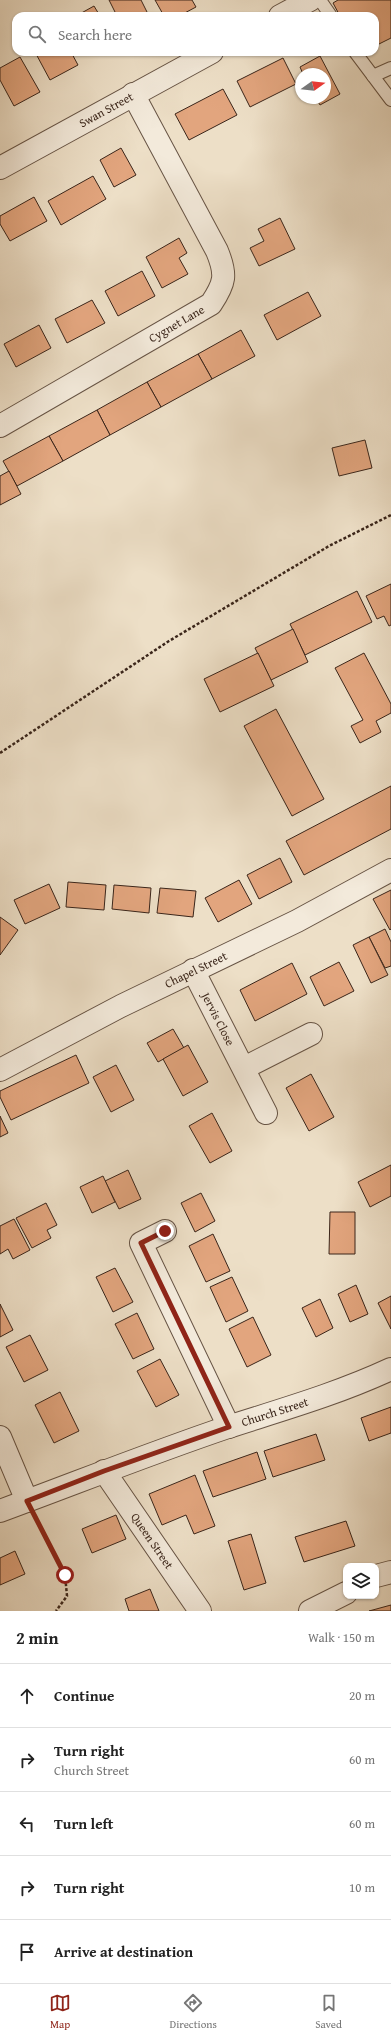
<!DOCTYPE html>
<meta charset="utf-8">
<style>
body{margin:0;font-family:"Gentium Book Plus",serif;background:#f2f2f2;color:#222}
.controls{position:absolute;right:12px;bottom:12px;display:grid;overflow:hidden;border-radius:8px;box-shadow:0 1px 3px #0004}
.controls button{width:36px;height:36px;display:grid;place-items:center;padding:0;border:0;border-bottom:1px solid #e0e0e0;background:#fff;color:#222;font:20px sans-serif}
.compass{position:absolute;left:295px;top:68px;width:36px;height:36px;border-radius:50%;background:#fff;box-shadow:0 1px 3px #0004;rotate:75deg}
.stop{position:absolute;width:12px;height:12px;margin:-9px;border:3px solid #8f2418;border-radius:50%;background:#fff}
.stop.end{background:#8f2418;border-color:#fff;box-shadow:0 1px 4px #0008}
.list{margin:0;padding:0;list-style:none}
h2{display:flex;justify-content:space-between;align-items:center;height:52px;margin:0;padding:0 16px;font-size:17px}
h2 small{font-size:13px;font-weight:400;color:#767676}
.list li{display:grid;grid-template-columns:26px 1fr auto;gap:12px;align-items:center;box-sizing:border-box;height:64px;padding:0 16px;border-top:1px solid #e0e0e0}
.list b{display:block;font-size:15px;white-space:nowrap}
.list p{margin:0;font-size:13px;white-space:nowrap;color:#767676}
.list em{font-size:13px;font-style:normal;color:#767676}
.icon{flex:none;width:22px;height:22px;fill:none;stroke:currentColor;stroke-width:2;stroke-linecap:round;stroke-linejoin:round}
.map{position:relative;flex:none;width:391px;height:1611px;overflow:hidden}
.search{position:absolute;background:#fff;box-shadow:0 1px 3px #0004;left:12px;right:12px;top:12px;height:44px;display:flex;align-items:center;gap:10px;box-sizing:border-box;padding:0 14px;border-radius:12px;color:#767676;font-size:15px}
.sheet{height:372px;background:#fff}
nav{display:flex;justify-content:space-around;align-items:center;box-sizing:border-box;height:56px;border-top:1px solid #e0e0e0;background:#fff;font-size:11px;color:#767676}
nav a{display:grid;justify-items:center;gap:2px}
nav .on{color:#8f2418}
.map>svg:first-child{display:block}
.building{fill:#e2a57e;stroke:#3a251a}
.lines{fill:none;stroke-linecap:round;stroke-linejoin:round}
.lane-casing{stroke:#675445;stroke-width:14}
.street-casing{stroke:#675445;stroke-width:24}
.path{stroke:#3a251a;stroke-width:2.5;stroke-dasharray:3 2;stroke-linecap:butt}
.lane{stroke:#f3eadb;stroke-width:12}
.street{stroke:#f3eadb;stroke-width:22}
.route{stroke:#8f2418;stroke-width:5}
.labels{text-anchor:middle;stroke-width:3.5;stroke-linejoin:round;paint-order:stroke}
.street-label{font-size:12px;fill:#3a251a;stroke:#f3eadb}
</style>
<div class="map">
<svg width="391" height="1611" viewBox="0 0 391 1611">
<rect width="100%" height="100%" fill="#eddfc7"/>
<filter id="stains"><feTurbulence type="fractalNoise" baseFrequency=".005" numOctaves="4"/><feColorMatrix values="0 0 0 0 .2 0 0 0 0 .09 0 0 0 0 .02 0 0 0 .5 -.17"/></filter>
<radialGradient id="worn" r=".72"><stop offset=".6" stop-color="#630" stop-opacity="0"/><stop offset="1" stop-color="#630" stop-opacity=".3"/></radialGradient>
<g class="building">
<polygon points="109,0 141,0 149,16 117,16"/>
<polygon points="155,0 192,0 196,7 179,16 164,16"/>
<polygon points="338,0 391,0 391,38 375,46 375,16 340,16 333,3"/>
<polygon points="94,6 100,16 76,16"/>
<polygon points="35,52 71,52 78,65 50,80"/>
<polygon points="320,56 340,94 320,105 316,98 325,98 325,74 303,74 300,67"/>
<polygon points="20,57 40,92 14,106 0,80 0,68"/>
<polygon points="283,58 296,84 250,107 237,81"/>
<polygon points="223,89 237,115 189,140 175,114"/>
<polygon points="121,148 136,175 114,187 100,160"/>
<polygon points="93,176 106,199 61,225 48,201"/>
<polygon points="34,197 47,221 10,241 0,224 0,216"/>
<polygon points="280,218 295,249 259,266 250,248 264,241 258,229"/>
<polygon points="179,238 187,253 179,258 188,274 162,288 146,257"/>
<polygon points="142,271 155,296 118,316 105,291"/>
<polygon points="308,292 321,316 277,340 264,315"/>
<polygon points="92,300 105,323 67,343 55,319"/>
<polygon points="39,325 51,348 16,367 4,344"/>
<polygon points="241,330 255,356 212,379 198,354"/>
<polygon points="198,354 212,379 161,407 147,382"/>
<polygon points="147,382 161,407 110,435 97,410"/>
<polygon points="97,410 110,435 63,461 49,436"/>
<polygon points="49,436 63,461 17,486 3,461"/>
<polygon points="365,440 372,468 339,476 332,448"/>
<polygon points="9,471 21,494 0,505 0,476"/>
<polygon points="391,584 391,625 389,626 384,616 377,619 366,596"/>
<polygon points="357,591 372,622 305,655 290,624"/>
<polygon points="293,629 308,662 271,680 255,648"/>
<polygon points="258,653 274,686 220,712 204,679"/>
<polygon points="364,653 391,704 391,713 376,721 381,732 360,743 351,726 363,720 335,668"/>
<polygon points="276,709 324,799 292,816 244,726"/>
<polygon points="391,786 391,829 304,875 286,841"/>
<polygon points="280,858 292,882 259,899 247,875"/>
<polygon points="239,880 252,904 218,922 205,898"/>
<polygon points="68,882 106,885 104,910 66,907"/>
<polygon points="49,884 60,908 25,924 14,900"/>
<polygon points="114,885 151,888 149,913 112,909"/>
<polygon points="160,888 196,891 193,917 157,913"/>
<polygon points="391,890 391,929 390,930 373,899"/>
<polygon points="0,917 18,930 0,955"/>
<polygon points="385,929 391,942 391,966 385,968 369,937"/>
<polygon points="369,937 388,975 371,983 353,945"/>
<polygon points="339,962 354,991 324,1006 310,977"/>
<polygon points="292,963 307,994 255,1021 240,990"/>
<polygon points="173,1029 184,1048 158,1062 147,1043"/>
<polygon points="188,1045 208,1082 183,1096 163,1059"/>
<polygon points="76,1055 89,1083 11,1120 0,1097 0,1091"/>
<polygon points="116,1065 134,1100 111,1112 93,1077"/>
<polygon points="311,1074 334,1117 309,1131 286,1088"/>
<polygon points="212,1113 232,1151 210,1163 189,1126"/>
<polygon points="0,1116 8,1133 0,1137"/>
<polygon points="391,1165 391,1196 370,1207 358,1182"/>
<polygon points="128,1170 141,1199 119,1209 105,1181"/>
<polygon points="103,1176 115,1202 92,1213 80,1187"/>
<polygon points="201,1193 215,1221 195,1232 181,1203"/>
<polygon points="46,1203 57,1225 47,1230 51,1238 32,1248 16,1218"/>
<polygon points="330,1212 355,1212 355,1254 329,1254"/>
<polygon points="14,1219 30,1250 13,1259 8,1249 0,1254 0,1226"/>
<polygon points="213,1234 230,1271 206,1282 189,1246"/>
<polygon points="115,1268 133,1302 113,1312 96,1277"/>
<polygon points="232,1277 248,1311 226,1322 210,1287"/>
<polygon points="356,1285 368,1314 350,1322 338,1294"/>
<polygon points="391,1296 391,1329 378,1303"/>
<polygon points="320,1299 333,1328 316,1337 302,1308"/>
<polygon points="0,1304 13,1330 0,1337"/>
<polygon points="137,1313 154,1349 133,1359 115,1324"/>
<polygon points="253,1317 271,1355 247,1367 229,1329"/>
<polygon points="30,1335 48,1370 24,1382 6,1347"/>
<polygon points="160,1359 179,1395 156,1407 137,1371"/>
<polygon points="60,1392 79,1431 54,1443 35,1405"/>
<polygon points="391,1407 391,1433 369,1441 361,1418"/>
<polygon points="316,1434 325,1460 273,1477 264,1451"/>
<polygon points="257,1452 266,1479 213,1497 203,1471"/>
<polygon points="195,1475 215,1526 194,1534 186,1515 162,1525 149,1494"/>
<polygon points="116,1515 126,1539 92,1553 82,1529"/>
<polygon points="346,1521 355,1546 304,1562 295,1537"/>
<polygon points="251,1534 266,1583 244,1590 228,1541"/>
<polygon points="15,1551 25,1574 0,1585 0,1558"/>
<polygon points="150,1589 159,1611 129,1611 125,1599"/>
<polygon points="391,1605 391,1611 369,1611"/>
</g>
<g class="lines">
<g class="lane-casing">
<g id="lane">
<polyline points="320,0 331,16"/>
<polyline points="355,52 391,100"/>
<polyline points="373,76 391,68"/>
</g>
</g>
<g class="street-casing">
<g id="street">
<polyline points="280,16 310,0"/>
<path id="s1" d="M0 168 212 52"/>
<path id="s2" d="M0 426 211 304C225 283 227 275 217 251L133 94"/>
<path id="s3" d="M193 970 266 1113"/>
<polyline points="244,1068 311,1034"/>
<path id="s4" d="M0 1070 121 1006 297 921 391 870"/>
<polyline points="165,1231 141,1243 229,1427"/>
<polyline points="0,1437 27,1501"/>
<path id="s5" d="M104 1471 200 1611"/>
<path id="s6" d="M0 1511C76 1483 151 1453 228 1427 284 1409 337 1394 391 1369"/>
<polyline points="376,1576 391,1572"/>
<polyline points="310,1611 346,1593"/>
</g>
</g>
<g class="path">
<polyline points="0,753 169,641 329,546 391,515"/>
<polyline points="37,1520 65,1575 67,1596 56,1611"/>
</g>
<use href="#lane" class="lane"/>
<use href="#street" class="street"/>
</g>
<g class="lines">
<polyline class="route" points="65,1575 27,1501 104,1471 229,1427 141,1243 165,1231"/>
</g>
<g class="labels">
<g class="street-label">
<text dy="4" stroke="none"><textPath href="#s1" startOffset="121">Swan Street</textPath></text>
<text dy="4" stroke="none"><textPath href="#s2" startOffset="204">Cygnet Lane</textPath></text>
<text dy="4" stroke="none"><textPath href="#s4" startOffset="220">Chapel Street</textPath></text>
<text dy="4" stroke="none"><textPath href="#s3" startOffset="55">Jervis Close</textPath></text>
<text dy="4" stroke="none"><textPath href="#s6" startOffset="292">Church Street</textPath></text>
<text dy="4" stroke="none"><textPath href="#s5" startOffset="85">Queen Street</textPath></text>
</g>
</g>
<rect width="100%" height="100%" filter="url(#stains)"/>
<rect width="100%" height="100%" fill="url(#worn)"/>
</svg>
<div class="controls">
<button><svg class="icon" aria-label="layers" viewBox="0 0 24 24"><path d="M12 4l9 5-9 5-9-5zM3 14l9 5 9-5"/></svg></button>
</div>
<svg class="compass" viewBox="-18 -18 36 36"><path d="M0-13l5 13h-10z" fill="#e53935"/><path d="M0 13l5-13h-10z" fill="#767676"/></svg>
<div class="stop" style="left:65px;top:1575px"></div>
<div class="stop end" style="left:165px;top:1231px"></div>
<div class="search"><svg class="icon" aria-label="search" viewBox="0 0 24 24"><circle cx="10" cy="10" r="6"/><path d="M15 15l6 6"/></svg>Search here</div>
</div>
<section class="sheet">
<h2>2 min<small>Walk · 150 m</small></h2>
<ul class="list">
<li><svg class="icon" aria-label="ahead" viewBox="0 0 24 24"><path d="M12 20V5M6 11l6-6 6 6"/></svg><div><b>Continue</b></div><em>20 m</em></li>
<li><svg class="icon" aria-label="right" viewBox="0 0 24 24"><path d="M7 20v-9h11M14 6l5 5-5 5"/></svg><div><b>Turn right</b><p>Church Street</p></div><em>60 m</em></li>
<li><svg class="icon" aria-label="left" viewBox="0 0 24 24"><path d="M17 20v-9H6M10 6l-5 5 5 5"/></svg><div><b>Turn left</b></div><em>60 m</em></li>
<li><svg class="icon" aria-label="right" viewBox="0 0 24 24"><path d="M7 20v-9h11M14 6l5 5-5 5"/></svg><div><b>Turn right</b></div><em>10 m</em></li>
<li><svg class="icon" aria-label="arrive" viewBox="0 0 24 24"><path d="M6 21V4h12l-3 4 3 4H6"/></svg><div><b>Arrive at destination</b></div></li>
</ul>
</section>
<nav>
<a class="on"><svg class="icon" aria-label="map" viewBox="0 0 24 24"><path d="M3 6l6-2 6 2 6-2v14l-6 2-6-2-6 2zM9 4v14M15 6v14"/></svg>Map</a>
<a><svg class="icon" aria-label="directions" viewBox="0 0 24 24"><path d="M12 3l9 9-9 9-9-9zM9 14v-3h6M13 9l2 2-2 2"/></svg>Directions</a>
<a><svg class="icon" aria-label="saved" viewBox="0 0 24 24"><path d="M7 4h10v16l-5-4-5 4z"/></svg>Saved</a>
</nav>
